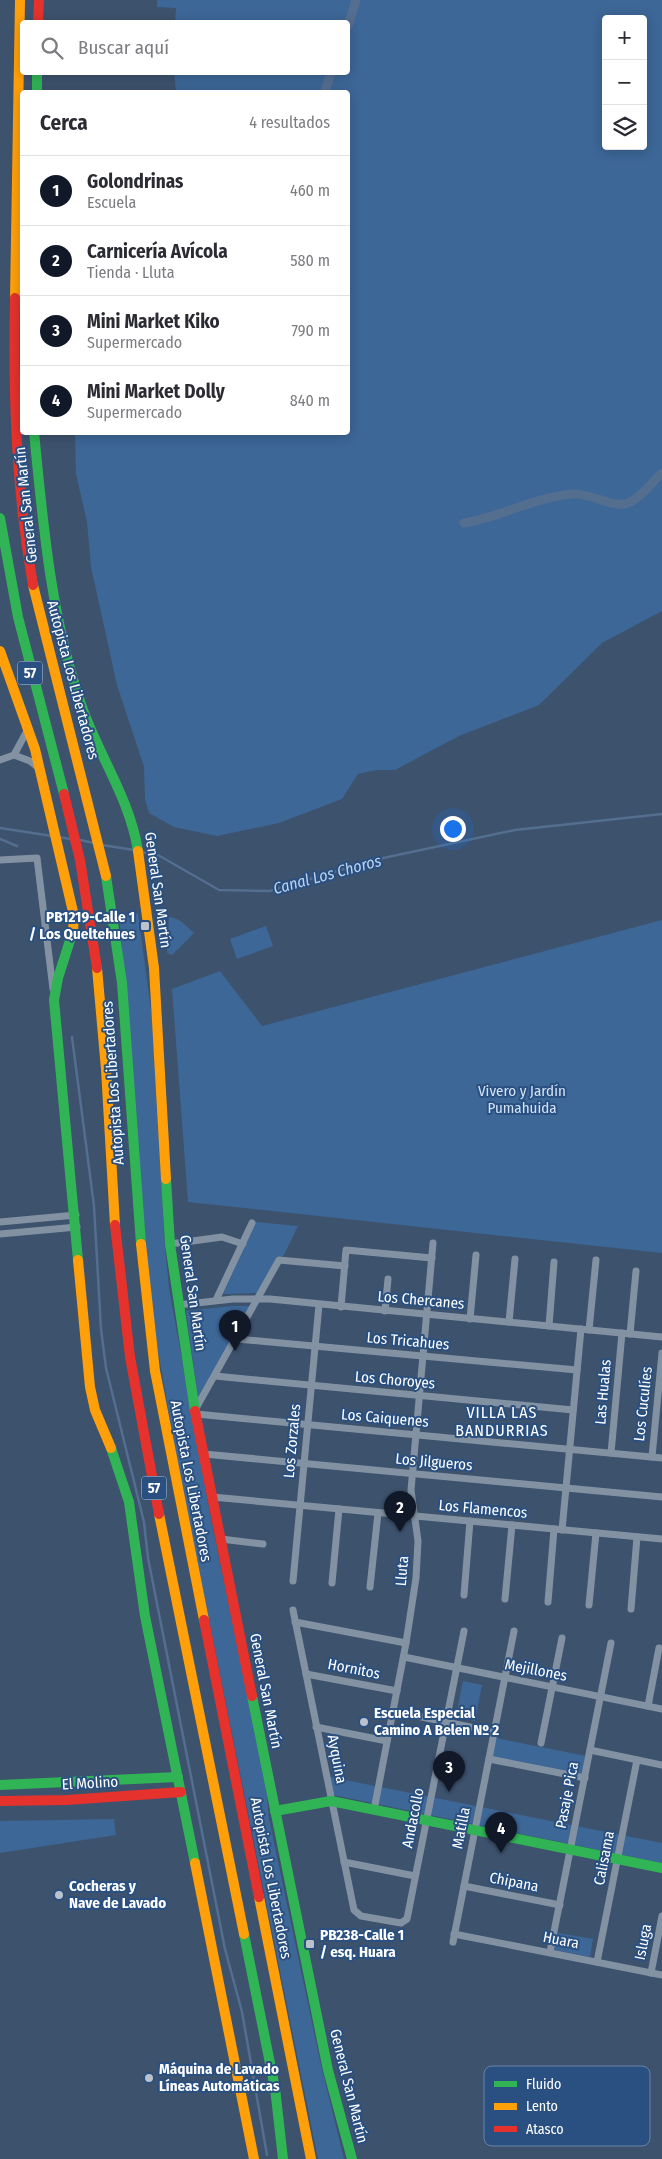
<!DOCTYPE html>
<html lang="es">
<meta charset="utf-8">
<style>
body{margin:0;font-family:"Fira Sans Condensed",sans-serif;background:#f7f7f7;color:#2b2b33}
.controls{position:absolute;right:15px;top:15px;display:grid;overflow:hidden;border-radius:5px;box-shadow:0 2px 12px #0003}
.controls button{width:45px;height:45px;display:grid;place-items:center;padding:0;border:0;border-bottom:1px solid #e1e1e2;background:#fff;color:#2b2b33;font:25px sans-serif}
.you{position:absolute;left:452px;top:828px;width:18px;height:18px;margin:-12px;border:4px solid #fff;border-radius:50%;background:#1a73e8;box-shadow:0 0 0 8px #1a73e833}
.badge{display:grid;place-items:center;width:32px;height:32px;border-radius:50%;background:#111827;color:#fff;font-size:16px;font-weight:700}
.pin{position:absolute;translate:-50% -41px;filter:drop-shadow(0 1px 2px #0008)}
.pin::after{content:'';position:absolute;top:26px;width:18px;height:15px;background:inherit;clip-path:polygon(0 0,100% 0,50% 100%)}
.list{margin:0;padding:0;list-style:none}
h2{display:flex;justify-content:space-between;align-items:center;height:65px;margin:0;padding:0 20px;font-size:21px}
h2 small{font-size:16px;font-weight:400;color:#7c7c81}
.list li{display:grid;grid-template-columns:32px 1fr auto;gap:15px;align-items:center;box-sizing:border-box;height:70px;padding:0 20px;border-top:1px solid #e1e1e2}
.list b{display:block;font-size:19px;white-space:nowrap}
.list p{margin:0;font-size:16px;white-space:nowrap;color:#7c7c81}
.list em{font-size:16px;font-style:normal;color:#7c7c81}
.icon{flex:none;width:28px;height:28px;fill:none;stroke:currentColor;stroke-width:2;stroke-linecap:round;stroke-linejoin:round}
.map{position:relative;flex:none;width:662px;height:2159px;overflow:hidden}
.search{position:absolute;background:#fff;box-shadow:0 2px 12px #0003;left:20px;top:20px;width:330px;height:55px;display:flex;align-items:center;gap:12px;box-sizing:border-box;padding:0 18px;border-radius:5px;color:#7c7c81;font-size:19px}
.panel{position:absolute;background:#fff;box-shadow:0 2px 12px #0003;left:20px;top:90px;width:330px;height:345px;border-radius:5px}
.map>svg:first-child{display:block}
.green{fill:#3d6797;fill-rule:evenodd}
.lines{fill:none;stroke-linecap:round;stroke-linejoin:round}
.stream{stroke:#546e90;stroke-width:2.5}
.canal{stroke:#546e90;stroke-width:9}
.street{stroke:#8392a3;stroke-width:7}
.fast{stroke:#30b455;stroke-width:10}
.slow{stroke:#ff9f0a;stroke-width:10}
.jam{stroke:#e5322d;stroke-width:10}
.poi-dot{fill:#bbc2cc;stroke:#295081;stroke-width:2}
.labels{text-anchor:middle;stroke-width:4;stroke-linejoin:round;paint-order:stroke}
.shield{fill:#295081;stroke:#bfcad9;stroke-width:1}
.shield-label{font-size:14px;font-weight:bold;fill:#fff}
.street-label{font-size:15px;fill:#fff;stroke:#295081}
.poi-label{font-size:15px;font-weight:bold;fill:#fff;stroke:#295081;text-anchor:start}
.park-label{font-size:15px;fill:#d3e3f5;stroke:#295081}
.water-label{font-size:16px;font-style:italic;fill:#bcd3ed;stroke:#295081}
.neighbourhood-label{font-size:16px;letter-spacing:1px;fill:#fff;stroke:#295081}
.key{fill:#295081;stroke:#6984a7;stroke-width:1}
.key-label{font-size:14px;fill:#fff}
</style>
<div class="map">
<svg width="662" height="2159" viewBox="0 0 662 2159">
<rect width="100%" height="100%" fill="#3d526d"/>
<g class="green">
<path d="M157 0H662V611L602 643 539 705 459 736 395 770H376L358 774 342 799 279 823 217 836 174 827 149 813 145 799 144 767 117 685 91 567 87 522 76 474 75 433 348 432V92H176L174 73 348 72V22H175L176 8 157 7ZM606 19H643V146H606Z"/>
<polygon points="138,913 155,1040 164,1236 169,1288 211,1519 266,1785 269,1819 321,2065 344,2159 318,2159 180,1476 151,1311 119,915"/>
<path d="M169 917C179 917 187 927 194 933L172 955 167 953Z"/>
<polygon points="662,920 662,1253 188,1202 172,989 220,971 262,1026"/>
<polygon points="266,926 273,946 237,959 230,939"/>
<polygon points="256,1222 298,1226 284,1255 275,1260 257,1293 223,1294"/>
<polygon points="232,1306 253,1306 198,1398 186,1311"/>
<polygon points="463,1681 482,1685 475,1721 456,1717"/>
<polygon points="496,1738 586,1756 582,1776 492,1759"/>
<polygon points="330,1777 662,1843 662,1863 333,1795"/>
<polygon points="114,1819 116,1835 0,1853 0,1821"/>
<polygon points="558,1933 593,1939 590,1957 554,1950"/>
</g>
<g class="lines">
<g class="stream">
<polyline points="0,828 52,836"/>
<polyline points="58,837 70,839"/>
<polyline points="0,839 17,846"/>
<polyline points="80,840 94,843"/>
<polyline points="102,845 134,850"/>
<polyline points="141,852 158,855 219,890 270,891 374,860 515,830 662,814"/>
<polyline points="72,1037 94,1206 101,1329 106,1368 144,1522 148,1558 225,1949 242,2012 267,2155"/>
</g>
<g class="canal">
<polyline points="348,26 356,0"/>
<polyline points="325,92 331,72"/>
<path d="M464 523C501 517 535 497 572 494 589 492 614 509 628 503 641 498 652 482 662 473"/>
</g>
<g class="street">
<polyline points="14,755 30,761 40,769"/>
<polyline points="0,760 14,755 28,729"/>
<polyline points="0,860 37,858 53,989"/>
<polyline points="0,1222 76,1215"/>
<polyline points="0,1234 77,1227"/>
<polyline points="170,1244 222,1237 243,1244"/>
<polyline points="216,1300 252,1223"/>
<polyline points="178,1305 233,1299 270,1299 662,1337"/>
<polyline points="341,1307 346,1250 432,1258"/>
<polyline points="385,1311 388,1279"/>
<polyline points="470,1319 476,1255"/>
<polyline points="509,1322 515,1259"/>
<polyline points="549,1326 554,1262"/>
<polyline points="589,1330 596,1260"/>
<polyline points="630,1334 636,1271"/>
<polyline points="237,1339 577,1370"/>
<polyline points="215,1376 573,1410"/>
<polyline points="195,1410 279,1260 345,1266"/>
<polyline points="196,1414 662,1458"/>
<polyline points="611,1453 622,1333"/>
<polyline points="204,1454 662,1497"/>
<polyline points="652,1457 662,1353"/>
<polyline points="212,1497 662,1539"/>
<polyline points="562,1530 581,1329"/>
<polyline points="221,1539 263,1544"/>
<polyline points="293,1581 319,1305"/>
<polyline points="332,1583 339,1509"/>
<polyline points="370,1587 378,1513"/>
<polyline points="464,1595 470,1521"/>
<polyline points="505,1599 512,1525"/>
<polyline points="548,1602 554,1529"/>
<polyline points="589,1605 596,1533"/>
<polyline points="631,1609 637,1537"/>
<polyline points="293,1610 354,1910 361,1916 401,1923 407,1919 464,1631"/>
<polyline points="295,1622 406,1643"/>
<polyline points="404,1657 662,1709"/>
<polyline points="306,1674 397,1691"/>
<polyline points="648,1706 659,1648"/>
<polyline points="393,1711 494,1732"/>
<polyline points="316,1727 387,1741"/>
<polyline points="541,1743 562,1638"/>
<polyline points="590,1750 662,1765"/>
<polyline points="489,1759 585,1778"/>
<polyline points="374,1810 406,1643 416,1578 418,1541 411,1490 433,1243"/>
<polyline points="344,1862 415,1876"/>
<polyline points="464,1886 560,1905"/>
<polyline points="454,1934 662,1975"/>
<polyline points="453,1942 514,1631"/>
<polyline points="550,1952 611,1643"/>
<polyline points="597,1962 637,1760"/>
<polyline points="651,1973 662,1916"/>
</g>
<g class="fast">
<polyline points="37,72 37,92"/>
<path d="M34 432C43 524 51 619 82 707 99 756 130 799 138 851"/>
<polyline points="0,518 18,617 64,794"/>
<polyline points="106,876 122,983 141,1244"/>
<polyline points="73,931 58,978 54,1000 78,1260"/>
<polyline points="166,1179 170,1244 195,1411"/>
<polyline points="111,1448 129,1502 145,1616 195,1863"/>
<polyline points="252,1696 328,2070 352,2159"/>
<polyline points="0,1785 178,1777"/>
<polyline points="275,1811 331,1801 662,1868"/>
<polyline points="244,1934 275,2088 283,2159"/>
</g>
<g class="slow">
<polyline points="15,298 20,0"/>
<polyline points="33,585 106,876"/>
<polyline points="0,651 35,749 74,916 73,931"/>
<polyline points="138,851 154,968 166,1179"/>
<polyline points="97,968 106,1069 115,1225"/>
<polyline points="141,1244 155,1371 204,1620"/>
<polyline points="78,1260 90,1387 95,1410 111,1448"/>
<polyline points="159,1514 244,1934"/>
<polyline points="195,1863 254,2159"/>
<polyline points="259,1897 311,2159"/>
</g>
<g class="jam">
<polyline points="38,22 39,0"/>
<path d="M15 298C13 395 16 489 33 585"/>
<polyline points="64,794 80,860 97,968"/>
<polyline points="115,1225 130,1357 159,1514"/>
<polyline points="195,1411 252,1696"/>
<polyline points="204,1620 259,1897"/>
<polyline points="0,1801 67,1800 181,1792"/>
</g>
</g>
<g class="poi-dot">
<rect x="140" y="921" width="10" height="10" rx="2.5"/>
<circle cx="364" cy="1722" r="5"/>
<circle cx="59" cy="1895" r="5"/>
<rect x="305" y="1939" width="10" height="10" rx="2.5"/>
<circle cx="149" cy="2078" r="5"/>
</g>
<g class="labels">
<g class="shield">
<rect x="17.5" y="661.5" width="25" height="23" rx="4"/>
<rect x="141.5" y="1476.5" width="25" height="23" rx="4"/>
</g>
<g class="shield-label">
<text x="30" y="678">57</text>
<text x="154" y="1493">57</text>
</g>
<g class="street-label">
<text transform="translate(26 505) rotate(-96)" y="5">General San Martín</text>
<text transform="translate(73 680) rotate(75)" y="5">Autopista Los Libertadores</text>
<text transform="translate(158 890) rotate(82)" y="5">General San Martín</text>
<text transform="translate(113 1083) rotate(-94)" y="5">Autopista Los Libertadores</text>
<text transform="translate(193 1293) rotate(82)" y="5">General San Martín</text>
<text transform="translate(421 1300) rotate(5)" y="5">Los Chercanes</text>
<text transform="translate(408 1341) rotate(5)" y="5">Los Tricahues</text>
<text transform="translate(395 1380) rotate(5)" y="5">Los Choroyes</text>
<text transform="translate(603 1392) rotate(-85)" y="5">Las Hualas</text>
<text transform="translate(643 1404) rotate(-84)" y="5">Los Cuculíes</text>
<text transform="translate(385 1418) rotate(5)" y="5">Los Caiquenes</text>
<text transform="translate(292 1441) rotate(-85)" y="5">Los Zorzales</text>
<text transform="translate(434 1462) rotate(5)" y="5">Los Jilgueros</text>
<text transform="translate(191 1481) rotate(79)" y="5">Autopista Los Libertadores</text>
<text transform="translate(483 1509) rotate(5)" y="5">Los Flamencos</text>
<text transform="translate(402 1571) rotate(-85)" y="5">Lluta</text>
<text transform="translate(354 1669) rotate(11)" y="5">Hornitos</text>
<text transform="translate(536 1670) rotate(11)" y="5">Mejillones</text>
<text transform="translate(266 1691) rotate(79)" y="5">General San Martín</text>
<text transform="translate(337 1759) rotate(79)" y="5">Ayquina</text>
<text transform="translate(90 1783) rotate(-3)" y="5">El Molino</text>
<text transform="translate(567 1795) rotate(-79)" y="5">Pasaje Pica</text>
<text transform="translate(413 1818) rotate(-79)" y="5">Andacollo</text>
<text transform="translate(461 1828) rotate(-79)" y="5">Matilla</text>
<text transform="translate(604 1858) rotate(-79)" y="5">Calisama</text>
<text transform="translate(271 1878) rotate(79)" y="5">Autopista Los Libertadores</text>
<text transform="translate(514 1882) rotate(11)" y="5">Chipana</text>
<text transform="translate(561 1940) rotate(11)" y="5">Huara</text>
<text transform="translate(643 1942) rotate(-79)" y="5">Isluga</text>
<text transform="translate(349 2086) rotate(76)" y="5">General San Martín</text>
</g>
<g class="poi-label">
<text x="135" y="922" text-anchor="end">PB1219-Calle 1<tspan x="135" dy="17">/ Los Queltehues</tspan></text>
<text x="374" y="1718">Escuela Especial<tspan x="374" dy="17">Camino A Belen Nº 2</tspan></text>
<text x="69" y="1891">Cocheras y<tspan x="69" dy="17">Nave de Lavado</tspan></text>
<text x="320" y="1940">PB238-Calle 1<tspan x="320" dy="17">/ esq. Huara</tspan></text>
<text x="159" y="2074">Máquina de Lavado<tspan x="159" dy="17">Líneas Automáticas</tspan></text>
</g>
<g class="park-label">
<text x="522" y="1096">Vivero y Jardín<tspan x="522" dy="17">Pumahuida</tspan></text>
</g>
<g class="water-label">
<text transform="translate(327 874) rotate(-15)" y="6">Canal Los Choros</text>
</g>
<g class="neighbourhood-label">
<text x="502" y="1418">VILLA LAS<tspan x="502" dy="18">BANDURRIAS</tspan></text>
</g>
</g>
<rect x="484" y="2066" width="166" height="80" rx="8" class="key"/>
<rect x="494" y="2081" width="23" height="6" fill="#30b455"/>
<rect x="494" y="2103" width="23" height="7" fill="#ff9f0a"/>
<rect x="494" y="2126" width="23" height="6" fill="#e5322d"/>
<g class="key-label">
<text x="526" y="2089">Fluido</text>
<text x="526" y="2111">Lento</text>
<text x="526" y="2134">Atasco</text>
</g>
</svg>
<div class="controls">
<button>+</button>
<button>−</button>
<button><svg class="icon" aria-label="layers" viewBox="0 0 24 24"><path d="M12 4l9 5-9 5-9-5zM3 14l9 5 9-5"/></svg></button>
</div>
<div class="you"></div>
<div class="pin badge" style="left:235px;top:1351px">1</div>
<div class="pin badge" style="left:400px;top:1532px">2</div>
<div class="pin badge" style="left:449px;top:1792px">3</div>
<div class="pin badge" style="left:501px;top:1853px">4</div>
<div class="search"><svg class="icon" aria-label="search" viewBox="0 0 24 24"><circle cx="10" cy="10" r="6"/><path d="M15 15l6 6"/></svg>Buscar aquí</div>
<section class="panel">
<h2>Cerca<small>4 resultados</small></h2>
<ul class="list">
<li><span class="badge">1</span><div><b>Golondrinas</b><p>Escuela</p></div><em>460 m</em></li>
<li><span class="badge">2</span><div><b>Carnicería Avícola</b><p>Tienda · Lluta</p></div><em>580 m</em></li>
<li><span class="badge">3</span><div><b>Mini Market Kiko</b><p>Supermercado</p></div><em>790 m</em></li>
<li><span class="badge">4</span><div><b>Mini Market Dolly</b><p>Supermercado</p></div><em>840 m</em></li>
</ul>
</section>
</div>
